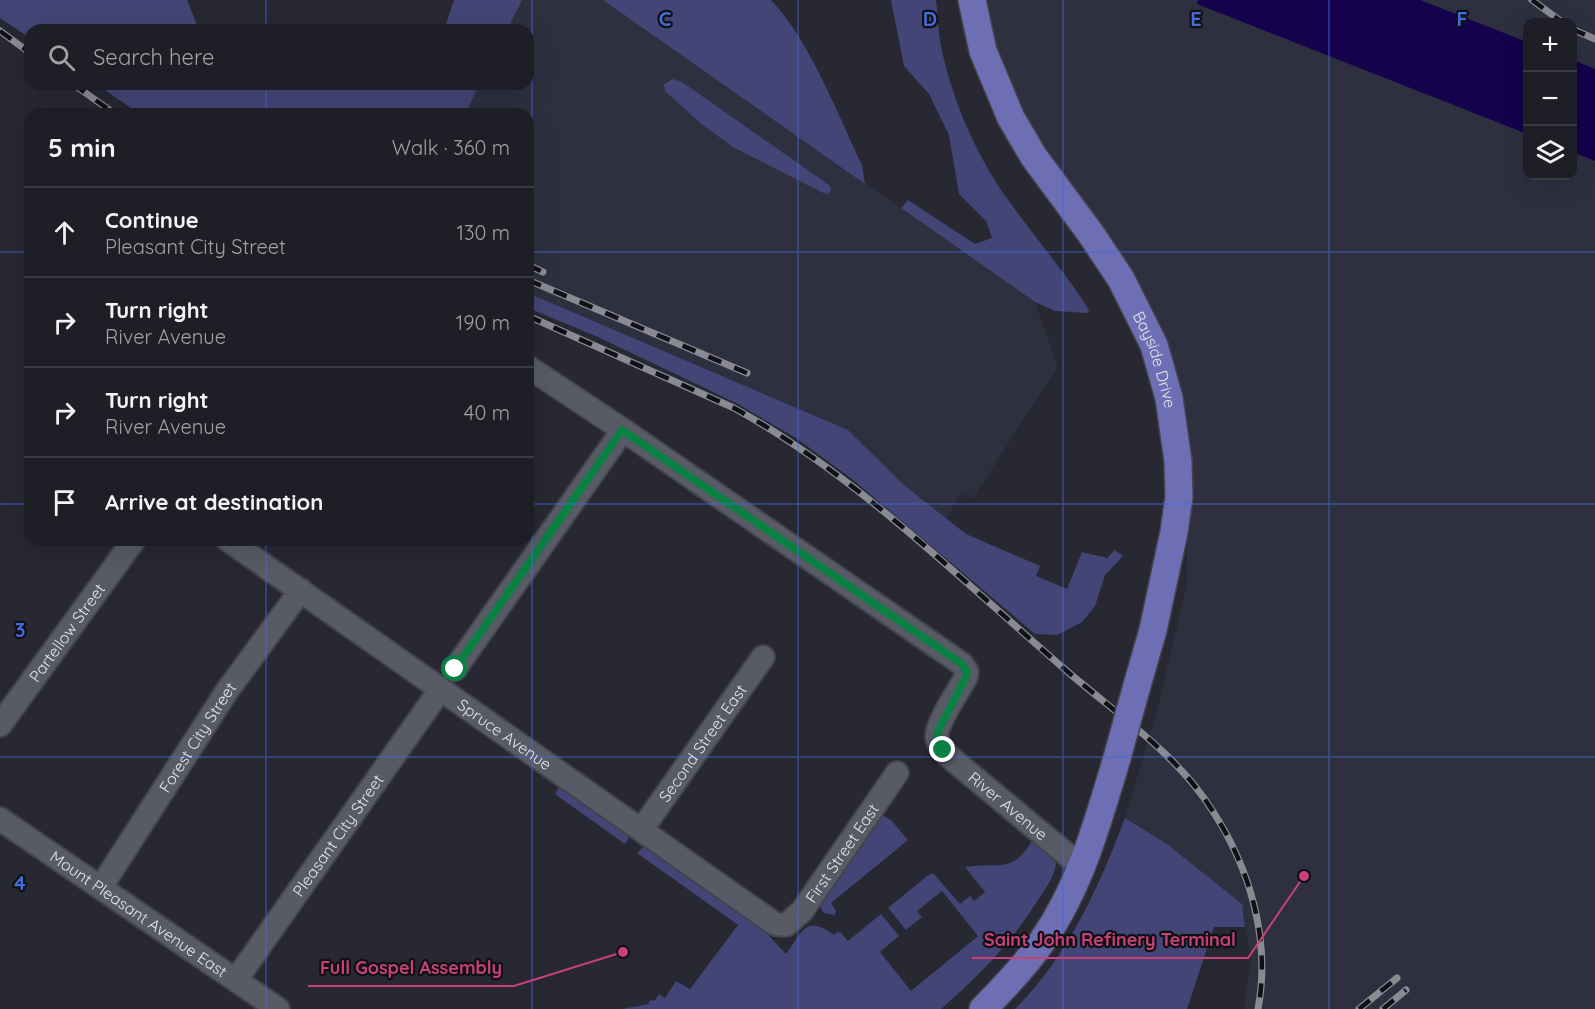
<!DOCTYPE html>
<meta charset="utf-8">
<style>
body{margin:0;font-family:Quicksand,sans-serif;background:#25272e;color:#f1f3f6}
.controls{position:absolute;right:18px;top:18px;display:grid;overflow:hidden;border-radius:12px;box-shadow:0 6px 24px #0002}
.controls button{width:54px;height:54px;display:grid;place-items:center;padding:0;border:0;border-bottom:2px solid #3b3c43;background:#1d1e26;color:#f1f3f6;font:30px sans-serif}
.stop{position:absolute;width:18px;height:18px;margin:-14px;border:4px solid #0b8043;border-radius:50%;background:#fff}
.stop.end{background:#0b8043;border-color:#fff;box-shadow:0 2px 6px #0008}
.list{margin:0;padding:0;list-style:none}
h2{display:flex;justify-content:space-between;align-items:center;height:78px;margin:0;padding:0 24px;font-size:26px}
h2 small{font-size:20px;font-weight:400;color:#a0a2a7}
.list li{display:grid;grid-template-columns:39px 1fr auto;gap:18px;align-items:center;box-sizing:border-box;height:90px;padding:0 24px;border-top:2px solid #3b3c43}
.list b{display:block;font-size:22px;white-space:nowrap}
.list p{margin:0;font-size:20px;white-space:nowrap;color:#a0a2a7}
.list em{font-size:20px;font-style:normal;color:#a0a2a7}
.icon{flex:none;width:33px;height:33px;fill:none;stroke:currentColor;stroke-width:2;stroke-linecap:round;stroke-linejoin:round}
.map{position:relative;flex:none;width:1595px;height:1009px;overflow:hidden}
.search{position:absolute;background:#1d1e26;box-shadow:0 6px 24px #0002;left:24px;top:24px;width:510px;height:66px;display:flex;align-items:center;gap:15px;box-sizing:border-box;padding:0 21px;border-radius:18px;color:#a0a2a7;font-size:22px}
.panel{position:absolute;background:#1d1e26;box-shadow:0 6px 24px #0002;left:24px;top:108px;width:510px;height:438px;border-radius:18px}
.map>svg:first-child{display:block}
.built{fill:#2e3040;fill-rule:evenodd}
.green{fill:#434576}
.water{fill:#15024d}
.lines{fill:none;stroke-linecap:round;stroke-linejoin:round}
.minor-casing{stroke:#43434c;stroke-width:26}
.major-casing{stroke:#43434c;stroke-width:30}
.minor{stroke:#585a66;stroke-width:22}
.major{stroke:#6d6eb4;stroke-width:27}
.rail-casing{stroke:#898a92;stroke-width:7}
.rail{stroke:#101116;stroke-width:4.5;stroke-dasharray:14;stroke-linecap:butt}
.major-bridge-casing{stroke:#43434c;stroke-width:30;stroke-linecap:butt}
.major-bridge{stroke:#6d6eb4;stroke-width:27}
.route{stroke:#0b8043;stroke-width:8}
.grid{fill:none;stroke:#456cdc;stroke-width:1.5;stroke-opacity:0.55}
.labels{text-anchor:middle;stroke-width:4.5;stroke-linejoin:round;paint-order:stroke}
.street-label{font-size:16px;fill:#e3e4eb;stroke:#101116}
.grid-label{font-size:20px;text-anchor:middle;font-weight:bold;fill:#456cdc;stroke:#101116;stroke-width:4.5;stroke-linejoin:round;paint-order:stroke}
.leader{fill:none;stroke:#c94178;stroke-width:2}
.callout-dot{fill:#c94178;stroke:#101116;stroke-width:2}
.callout-label{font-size:18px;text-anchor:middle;font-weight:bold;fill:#c94178;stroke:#101116;stroke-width:4.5;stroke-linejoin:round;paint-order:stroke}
</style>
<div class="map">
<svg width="1595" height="1009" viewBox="0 0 1595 1009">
<rect width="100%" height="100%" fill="#272832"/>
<g class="built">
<polygon points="522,0 603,0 1035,302 1058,367 972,499 961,494 946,518 904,485 848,430 528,293 528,114 465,114 480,84 528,84 528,30 507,30"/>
<path d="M987 0H1595V1009H1244L1251 959 1242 904 1167 844 1125 818 1158 708 1187 583V474L1154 345 1021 136 988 17ZM1528 22H1572V176H1528Z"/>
</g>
<g class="green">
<polygon points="0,0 187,0 197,25 205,30 30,30 30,38 0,18"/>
<polygon points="454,0 522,0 507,30 444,30"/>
<path d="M603 0H771C810 41 837 113 862 165L865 184Z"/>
<path d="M891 0H936C938 15 938 31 941 46 952 99 975 153 1006 197 1032 234 1061 267 1086 305L1089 311 1088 313 1055 311 1035 302 901 208 908 200 975 244 992 238 986 221 959 194 949 135 929 94 904 66Z"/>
<polygon points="673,79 682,82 829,185 831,188 830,192 827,194 821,192 733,147 700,123 665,91 664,84"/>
<polygon points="96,84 480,84 465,114 140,114"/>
<polygon points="528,293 848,430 904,485 966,534 1040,566 1036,576 1067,589 1082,552 1107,558 1115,550 1123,556 1105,575 1095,606 1082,622 1057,635 1035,634 852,479 796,438 736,403 598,337 528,308"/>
<polygon points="560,786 630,836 625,844 555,794"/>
<polygon points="884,816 891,820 908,840 831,903 836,911 835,915 824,913 819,905 877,818"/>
<path d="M1125 818 1167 844 1242 904 1245 927H1214L1187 1009H1015C1068 956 1099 887 1125 818Z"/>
<path d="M1033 839 1056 863C1055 876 1046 888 1038 900 1011 943 980 975 941 1009H622L649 1004V1001L655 1000 659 994 665 998 676 981 690 989 738 925 637 853 644 846 754 920 786 954C802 933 805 914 834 935L838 932 841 933 848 941 881 914 899 936 880 952 911 991 978 936 942 891 917 911 922 917 906 930 888 908 927 876 933 873 960 904 970 896 974 901 985 892 965 867C998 862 1013 875 1033 839Z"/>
</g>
<g class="water">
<polygon points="1198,0 1420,0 1527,42 1527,134 1197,4"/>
<polygon points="1573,60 1595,69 1595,161 1573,152"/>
</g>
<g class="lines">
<g class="minor-casing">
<g id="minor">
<path id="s1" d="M528 367 623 430 962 664 967 672 966 677C959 690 935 725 937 738 938 745 943 750 947 755L1082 867"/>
<path id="s2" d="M228 540 775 924 786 925 802 911 897 773"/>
<polyline points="455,669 623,430"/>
<path id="s3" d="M0 725 134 540"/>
<path id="s4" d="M0 819 278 1009"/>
<path id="s5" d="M642 829 763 657"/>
<path id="s6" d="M101 887 227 691 301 590"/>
<path id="s7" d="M236 980 440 690"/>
</g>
</g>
<g class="major-casing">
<g id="major">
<path id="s8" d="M972 0 983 51 1011 118 1034 157 1091 234 1121 279 1154 345 1169 398 1178 461 1179 497 1174 532 1153 630 1136 689"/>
<path d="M983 1009C1005 987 1026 965 1043 940 1081 885 1098 821 1117 758"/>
</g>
</g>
<use href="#minor" class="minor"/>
<use href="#major" class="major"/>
<g class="rail-casing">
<g id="rail">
<polyline points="1532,0 1562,22"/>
<polyline points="1572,29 1595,39"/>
<polyline points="0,31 30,53"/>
<polyline points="73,84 115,114"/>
<polyline points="528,265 543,272"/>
<polyline points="528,280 747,373"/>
<path d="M528 316 734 408C858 476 962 581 1068 672 1118 715 1177 754 1212 810 1250 868 1271 940 1258 1009"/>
<polyline points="1359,1009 1397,978"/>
<polyline points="1383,1009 1406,990"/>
</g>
</g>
<use href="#rail" class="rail"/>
<g class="major-bridge-casing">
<polyline id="major-bridge" points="1117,758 1136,689"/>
</g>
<use href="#major-bridge" class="major-bridge"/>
</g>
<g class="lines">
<polyline class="route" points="455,669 622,430 962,664 967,672 966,677 937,733 937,738 943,750"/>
</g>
<path class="grid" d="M266 0V30M532 0V1009M798 0V1009M1063 0V1009M1329 0V1009M266 84V114M0 252H30M528 252H1595M0 504H30M528 504H1595M266 540V1009M0 757H1595"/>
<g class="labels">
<g class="street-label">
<text dy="6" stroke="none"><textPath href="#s8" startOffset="408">Bayside Drive</textPath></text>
<text dy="6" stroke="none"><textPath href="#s3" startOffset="114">Partellow Street</textPath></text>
<text dy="6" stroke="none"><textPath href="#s2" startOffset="338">Spruce Avenue</textPath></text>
<text dy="6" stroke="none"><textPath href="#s6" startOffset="178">Forest City Street</textPath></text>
<text dy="6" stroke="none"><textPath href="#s5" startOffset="105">Second Street East</textPath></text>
<text dy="6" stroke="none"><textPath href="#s1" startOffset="708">River Avenue</textPath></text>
<text dy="6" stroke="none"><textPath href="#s7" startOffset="177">Pleasant City Street</textPath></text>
<text dy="6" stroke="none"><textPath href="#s2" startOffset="771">First Street East</textPath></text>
<text dy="6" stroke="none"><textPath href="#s4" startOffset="168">Mount Pleasant Avenue East</textPath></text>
</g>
</g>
<g class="grid-label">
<text x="665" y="26">C</text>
<text x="930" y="26">D</text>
<text x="1196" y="26">E</text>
<text x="1462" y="26">F</text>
<text x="20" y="637">3</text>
<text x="20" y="890">4</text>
</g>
<path class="leader" d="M1304 876L1248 958H972M623 952L514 986H308"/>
<g class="callout-dot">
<circle cx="1304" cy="876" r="6"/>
<circle cx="623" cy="952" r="6"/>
</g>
<g class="callout-label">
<text x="1110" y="946">Saint John Refinery Terminal</text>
<text x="411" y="974">Full Gospel Assembly</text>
</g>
</svg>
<div class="controls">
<button>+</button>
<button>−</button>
<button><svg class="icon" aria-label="layers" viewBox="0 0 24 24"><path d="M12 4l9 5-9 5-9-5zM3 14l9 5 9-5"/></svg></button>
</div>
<div class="stop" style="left:455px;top:669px"></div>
<div class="stop end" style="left:943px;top:750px"></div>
<div class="search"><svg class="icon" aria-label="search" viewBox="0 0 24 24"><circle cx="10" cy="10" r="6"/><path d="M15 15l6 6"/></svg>Search here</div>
<section class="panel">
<h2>5 min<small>Walk · 360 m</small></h2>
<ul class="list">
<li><svg class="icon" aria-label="ahead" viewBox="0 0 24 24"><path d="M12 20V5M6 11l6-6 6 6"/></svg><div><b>Continue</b><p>Pleasant City Street</p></div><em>130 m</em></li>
<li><svg class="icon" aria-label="right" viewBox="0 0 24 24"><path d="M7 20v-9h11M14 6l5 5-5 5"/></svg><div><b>Turn right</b><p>River Avenue</p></div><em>190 m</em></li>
<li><svg class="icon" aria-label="right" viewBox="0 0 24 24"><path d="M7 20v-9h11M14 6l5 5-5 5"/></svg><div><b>Turn right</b><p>River Avenue</p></div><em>40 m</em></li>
<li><svg class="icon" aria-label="arrive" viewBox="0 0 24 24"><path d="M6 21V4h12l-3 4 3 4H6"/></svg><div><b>Arrive at destination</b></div></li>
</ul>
</section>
</div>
